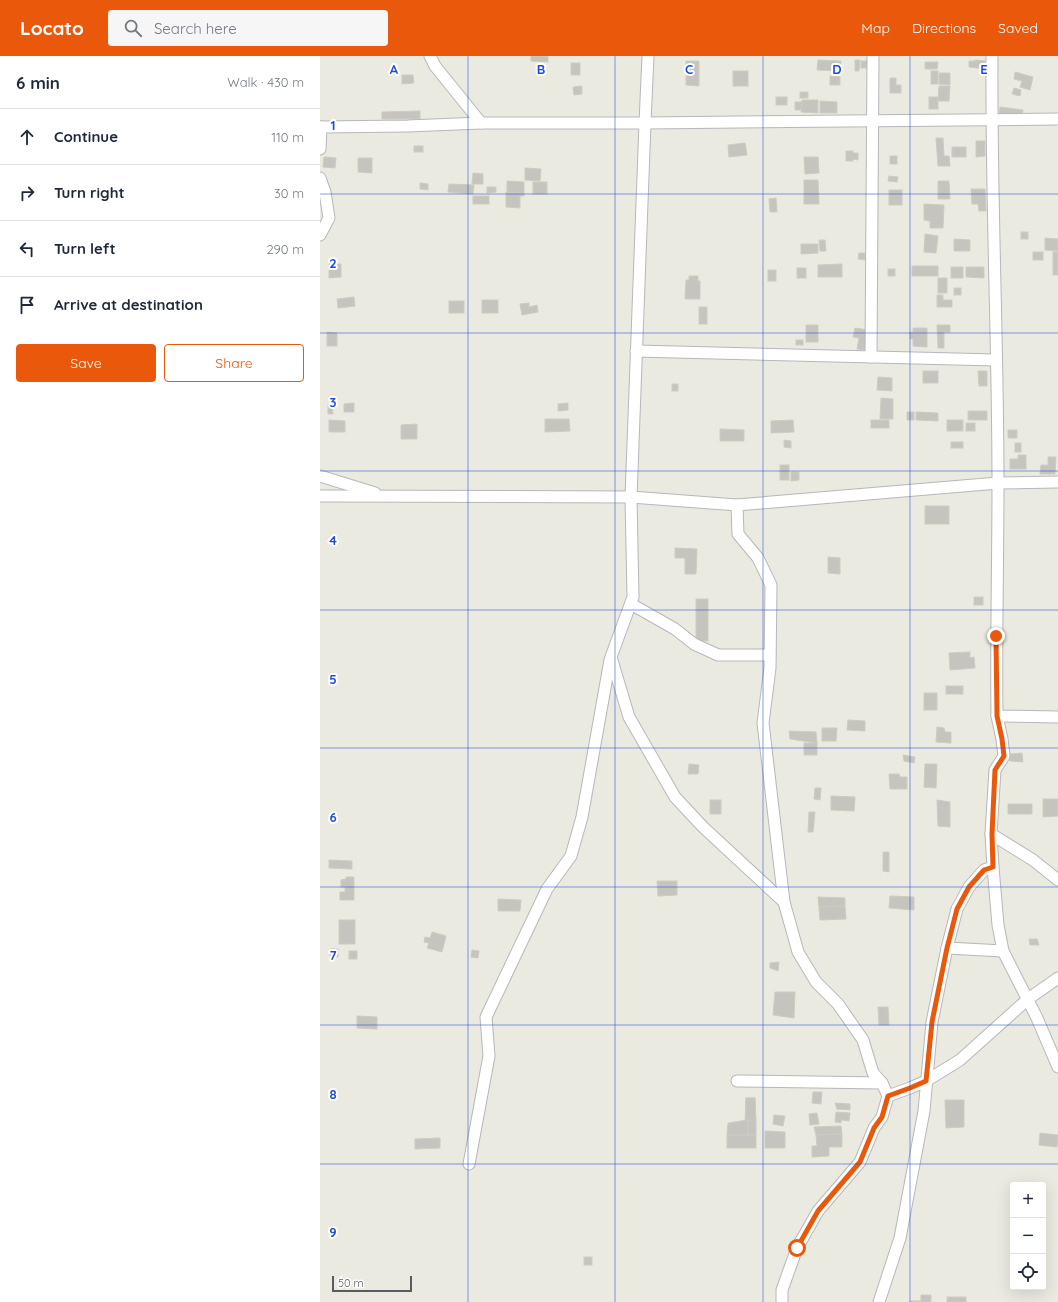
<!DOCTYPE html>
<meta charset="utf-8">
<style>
body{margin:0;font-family:Quicksand,sans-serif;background:#f6f6f7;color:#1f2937}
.controls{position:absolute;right:12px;bottom:12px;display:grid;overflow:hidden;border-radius:4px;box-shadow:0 4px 16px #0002}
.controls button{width:36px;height:36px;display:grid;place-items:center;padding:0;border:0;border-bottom:1px solid #e0e1e3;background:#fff;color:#1f2937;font:20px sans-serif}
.scale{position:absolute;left:12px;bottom:10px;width:80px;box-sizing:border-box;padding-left:4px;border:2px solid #5a5b60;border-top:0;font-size:11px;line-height:14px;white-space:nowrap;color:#5a5b60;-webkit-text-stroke:3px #fff;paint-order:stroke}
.stop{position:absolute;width:12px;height:12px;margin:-9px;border:3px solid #ea580c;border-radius:50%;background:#fff}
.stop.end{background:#ea580c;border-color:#fff;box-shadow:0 1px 4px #0008}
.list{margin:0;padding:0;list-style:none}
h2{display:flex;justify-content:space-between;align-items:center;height:52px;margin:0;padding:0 16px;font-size:17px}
h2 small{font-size:13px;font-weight:400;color:#747a83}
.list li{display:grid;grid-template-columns:26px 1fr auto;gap:12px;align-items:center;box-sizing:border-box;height:56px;padding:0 16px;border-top:1px solid #e0e1e3}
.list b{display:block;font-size:15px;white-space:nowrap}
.list em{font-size:13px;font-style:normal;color:#747a83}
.actions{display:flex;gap:8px;padding:12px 16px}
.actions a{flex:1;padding:9px 0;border:1px solid #ea580c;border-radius:4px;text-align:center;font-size:14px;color:#ea580c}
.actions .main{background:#ea580c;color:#fff}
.icon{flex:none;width:22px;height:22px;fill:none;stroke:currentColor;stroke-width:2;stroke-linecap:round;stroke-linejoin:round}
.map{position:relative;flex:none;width:738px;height:1246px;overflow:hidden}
header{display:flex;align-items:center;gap:24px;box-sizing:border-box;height:56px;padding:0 20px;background:#ea580c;color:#fff}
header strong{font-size:19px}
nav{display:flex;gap:22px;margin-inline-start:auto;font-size:14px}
.search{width:280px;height:36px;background:#f6f6f7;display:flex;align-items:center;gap:10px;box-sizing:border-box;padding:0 14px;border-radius:4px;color:#747a83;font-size:15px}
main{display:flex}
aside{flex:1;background:#fff}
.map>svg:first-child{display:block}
.building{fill:#c6c4be;stroke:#ceccc0}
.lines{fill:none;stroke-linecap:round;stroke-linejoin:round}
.minor-casing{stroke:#b7b7bc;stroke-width:13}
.minor{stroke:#fff;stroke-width:11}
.route{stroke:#ea580c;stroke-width:5}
.grid{fill:none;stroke:#1d4ed8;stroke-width:1;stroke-opacity:0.55}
.grid-label{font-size:13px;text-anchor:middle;font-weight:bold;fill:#1d4ed8;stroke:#fff;stroke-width:4;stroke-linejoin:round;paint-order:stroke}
</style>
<header>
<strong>Locato</strong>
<div class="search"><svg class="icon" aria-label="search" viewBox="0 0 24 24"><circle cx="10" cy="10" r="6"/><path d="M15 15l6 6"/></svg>Search here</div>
<nav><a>Map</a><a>Directions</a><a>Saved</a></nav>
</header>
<main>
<aside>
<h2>6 min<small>Walk · 430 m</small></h2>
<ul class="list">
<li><svg class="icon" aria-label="ahead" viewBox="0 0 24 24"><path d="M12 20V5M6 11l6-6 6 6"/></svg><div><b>Continue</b></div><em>110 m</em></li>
<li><svg class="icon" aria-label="right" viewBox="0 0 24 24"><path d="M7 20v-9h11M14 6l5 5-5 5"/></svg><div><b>Turn right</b></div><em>30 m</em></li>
<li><svg class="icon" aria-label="left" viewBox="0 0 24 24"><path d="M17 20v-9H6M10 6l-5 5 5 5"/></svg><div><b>Turn left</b></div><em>290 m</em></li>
<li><svg class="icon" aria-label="arrive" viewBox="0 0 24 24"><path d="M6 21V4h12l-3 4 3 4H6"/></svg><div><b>Arrive at destination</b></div></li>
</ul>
<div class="actions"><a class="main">Save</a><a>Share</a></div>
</aside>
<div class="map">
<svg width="738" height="1246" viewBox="0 0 738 1246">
<rect width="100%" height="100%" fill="#eaeae1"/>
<g class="building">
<polygon points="211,0 228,0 228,6 211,5"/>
<polygon points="498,4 521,5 520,15 497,14"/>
<polygon points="535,4 540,4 539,15 535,15"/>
<polygon points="655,4 665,5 665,13 649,11 649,5 655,5"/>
<polygon points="366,5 379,5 379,30 366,29"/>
<rect x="541" y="5" width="6" height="7"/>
<polygon points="605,6 618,6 617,13 605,13"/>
<rect x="251" y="7" width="9" height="12"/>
<rect x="413" y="15" width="15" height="15"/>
<rect x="611" y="15" width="7" height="13"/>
<polygon points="695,16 713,21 710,34 700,31 702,25 694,23"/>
<polygon points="619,17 630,17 630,29 619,28"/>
<polygon points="82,19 93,19 94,27 82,28"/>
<polygon points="510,20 520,21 520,29 510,29"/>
<polygon points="570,22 576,22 576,29 581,29 581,37 570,37"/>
<polygon points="262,30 262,38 254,39 253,31"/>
<polygon points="619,30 630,30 629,45 618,45"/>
<polygon points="694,32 701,34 700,40 692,38"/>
<rect x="480" y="36" width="8" height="6"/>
<rect x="456" y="41" width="11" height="8"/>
<rect x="609" y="41" width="9" height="12"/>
<polygon points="482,44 498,44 498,57 481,56"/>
<polygon points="500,45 517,46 517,57 500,57"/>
<polygon points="475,46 482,46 481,54 475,54"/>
<polygon points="680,51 703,54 702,61 679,58"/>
<polygon points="100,55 100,63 62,63 62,56"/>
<polygon points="616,82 623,82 624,100 629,100 630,110 618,110"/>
<polygon points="656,85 665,85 665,100 656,101"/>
<polygon points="425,87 427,99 409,101 408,89"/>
<rect x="94" y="90" width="9" height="6"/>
<rect x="632" y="91" width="14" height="10"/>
<polygon points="526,95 533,95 533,97 538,97 538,104 533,103 533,105 526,105"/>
<rect x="570" y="100" width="7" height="8"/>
<polygon points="4,101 16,102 15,112 3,111"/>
<polygon points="484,101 498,101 499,117 485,118"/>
<polygon points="38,102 52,102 52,117 38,116"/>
<polygon points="205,112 221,113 220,125 205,124"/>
<polygon points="153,117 163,118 163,128 152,128"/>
<polygon points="569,120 578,121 577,126 568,125"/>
<polygon points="484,124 498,124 499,148 484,148"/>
<polygon points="187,125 204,126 204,140 187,140"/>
<polygon points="618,125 629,125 630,143 618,143"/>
<rect x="213" y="126" width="14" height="12"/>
<polygon points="100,127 108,128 108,134 100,133"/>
<polygon points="129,128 154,129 153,138 128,136"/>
<polygon points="167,131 176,131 176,136 167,137"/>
<polygon points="651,133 665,133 666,155 659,155 658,148 652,148"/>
<rect x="569" y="134" width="13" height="15"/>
<polygon points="186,136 200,137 200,152 186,151"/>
<rect x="153" y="140" width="16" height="8"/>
<polygon points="456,142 457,156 450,156 449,143"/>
<polygon points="604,148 624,149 623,172 610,172 610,165 604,164"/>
<rect x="701" y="176" width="7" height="7"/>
<polygon points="605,178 618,180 616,197 604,196"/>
<polygon points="725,182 738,183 738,195 725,194"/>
<polygon points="634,183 650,184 650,195 634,195"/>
<polygon points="499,184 505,184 506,195 500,195"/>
<polygon points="481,188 498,188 498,197 481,198"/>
<rect x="713" y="196" width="10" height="8"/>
<rect x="733" y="196" width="5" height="23"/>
<polygon points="539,197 545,197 545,204 538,203"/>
<polygon points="9,208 21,208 21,221 9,222"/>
<polygon points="522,208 522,221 498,221 498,209"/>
<rect x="592" y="210" width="26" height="10"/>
<rect x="631" y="211" width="12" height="11"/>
<polygon points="646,211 664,211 664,222 646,221"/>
<rect x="477" y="212" width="9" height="10"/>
<rect x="568" y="213" width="7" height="7"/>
<rect x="448" y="214" width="8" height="11"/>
<polygon points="369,220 378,220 378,225 380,225 380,243 365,243 366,224 369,224"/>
<rect x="618" y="222" width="9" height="15"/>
<rect x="634" y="232" width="7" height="7"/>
<polygon points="617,239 623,239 623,244 632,244 632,251 617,251"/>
<polygon points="34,241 35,250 18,252 17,243"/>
<rect x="162" y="244" width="16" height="13"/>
<rect x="129" y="245" width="15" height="12"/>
<polygon points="209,247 209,251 217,249 218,256 202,259 200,248"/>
<rect x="379" y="251" width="8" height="17"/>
<rect x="486" y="269" width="12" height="17"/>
<polygon points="617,269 630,269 630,276 624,276 624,292 618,292"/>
<polygon points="535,272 548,274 545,294 537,293 539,282 533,281"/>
<polygon points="593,272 607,272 607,291 593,290 593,283 590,283 590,276 593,276"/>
<polygon points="7,276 17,277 17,290 7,290"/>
<rect x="476" y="284" width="7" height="5"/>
<rect x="603" y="315" width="15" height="12"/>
<polygon points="658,315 667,315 667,330 659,330"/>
<polygon points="558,321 572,322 572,335 557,334"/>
<rect x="352" y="328" width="6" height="7"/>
<polygon points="561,342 573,343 573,363 560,363"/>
<polygon points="34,347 34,356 24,356 24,348"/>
<polygon points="248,347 248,354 238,355 238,348"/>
<polygon points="8,349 12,349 13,358 8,358"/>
<rect x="648" y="355" width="19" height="9"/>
<rect x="587" y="356" width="7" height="8"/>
<polygon points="596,356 618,357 618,365 596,364"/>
<polygon points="225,363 249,363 250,375 225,376"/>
<polygon points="9,364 25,365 25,376 9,376"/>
<polygon points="473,364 474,376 451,377 451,365"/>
<rect x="551" y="364" width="18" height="8"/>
<rect x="627" y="364" width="16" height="11"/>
<rect x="646" y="367" width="9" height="8"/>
<polygon points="97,368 97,383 81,383 81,369"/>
<polygon points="400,373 424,374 424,385 400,385"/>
<rect x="688" y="374" width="9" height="8"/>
<polygon points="464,384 471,385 471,392 464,391"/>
<rect x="631" y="386" width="12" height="6"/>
<rect x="695" y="387" width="6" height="9"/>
<polygon points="698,399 706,399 706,413 690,413 690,403 698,403"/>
<polygon points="728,401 736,401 735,418 720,418 721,409 728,409"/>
<rect x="460" y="409" width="9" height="15"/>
<polygon points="471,416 479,416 479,424 471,425"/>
<rect x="605" y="450" width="24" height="18"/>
<polygon points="355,492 377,493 376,518 365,518 365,502 355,502"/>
<polygon points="508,501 520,502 520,518 508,517"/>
<rect x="654" y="541" width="9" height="8"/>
<rect x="376" y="543" width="12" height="42"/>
<polygon points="650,596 650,602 654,601 655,612 630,614 629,597"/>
<rect x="626" y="630" width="17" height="8"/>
<rect x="604" y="637" width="13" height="17"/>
<polygon points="528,664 545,665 545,675 527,674"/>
<polygon points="617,671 624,672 625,676 631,676 631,687 616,686"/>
<polygon points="502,672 517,672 516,685 502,685"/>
<polygon points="469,675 496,676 497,687 470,683"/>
<rect x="484" y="687" width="13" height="12"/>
<polygon points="702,697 703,706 690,705 690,698"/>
<polygon points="583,699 595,701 594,707 584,705"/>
<polygon points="369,708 379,709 378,718 368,718"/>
<polygon points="605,708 617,708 616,732 604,731"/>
<polygon points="569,718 579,718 580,721 587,721 587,733 570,733"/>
<polygon points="495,732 501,732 500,744 494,743"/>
<polygon points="511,740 535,741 534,755 511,754"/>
<polygon points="723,743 738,743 738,760 723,761"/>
<rect x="390" y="744" width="11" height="14"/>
<polygon points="617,744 630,746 630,771 618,770"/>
<rect x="688" y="748" width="24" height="10"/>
<polygon points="489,756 495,756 493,776 488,776"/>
<polygon points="563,796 569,796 569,816 563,815"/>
<polygon points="9,804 32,805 32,813 9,812"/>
<polygon points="26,821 34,821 34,844 20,844 20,836 25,836 25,831 21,831 21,824 26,823"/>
<polygon points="337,825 357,825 357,839 338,840"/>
<polygon points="570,840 594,841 594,854 569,852"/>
<polygon points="498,841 525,842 525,850 499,851"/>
<polygon points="178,843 201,844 200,855 178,855"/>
<polygon points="525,850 526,863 500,864 499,851"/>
<rect x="19" y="864" width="16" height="24"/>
<polygon points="112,876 126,880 122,896 107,892 109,887 104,886 105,881 110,882"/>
<polygon points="709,883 717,883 719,889 710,889"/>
<polygon points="10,893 18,893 18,901 10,900"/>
<polygon points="152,894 159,895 158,902 151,901"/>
<rect x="29" y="895" width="8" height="8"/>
<polygon points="459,906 458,915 450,912 450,907"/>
<polygon points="455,936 475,936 474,962 453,959"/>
<polygon points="558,951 568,951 569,969 559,969"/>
<polygon points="37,960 57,961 57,973 37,972"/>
<polygon points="493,1036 502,1036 501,1048 492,1047"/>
<rect x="426" y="1042" width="9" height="11"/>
<polygon points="426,1042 435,1042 436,1064 425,1065"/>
<polygon points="625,1044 644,1044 644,1071 626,1072"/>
<polygon points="515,1047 530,1048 530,1054 517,1053"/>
<polygon points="516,1056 530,1057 529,1065 521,1064 521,1067 515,1066"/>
<polygon points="497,1057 499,1068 490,1069 489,1058"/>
<polygon points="454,1059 465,1060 463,1070 453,1068"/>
<rect x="428" y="1064" width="8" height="15"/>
<polygon points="428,1064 428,1079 407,1079 408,1067"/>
<polygon points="521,1070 522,1078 496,1079 494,1071"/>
<polygon points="445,1075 465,1076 465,1092 445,1092"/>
<polygon points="720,1077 738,1079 737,1091 719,1089"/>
<polygon points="522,1078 522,1091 509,1091 509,1100 492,1101 492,1090 497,1090 496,1079"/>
<rect x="407" y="1079" width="29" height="13"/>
<polygon points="120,1082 120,1092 95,1093 95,1083"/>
<rect x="264" y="1201" width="8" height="8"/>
<polygon points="601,1239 611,1239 611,1246 590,1246 590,1245 601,1245"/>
<rect x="627" y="1241" width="19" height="5"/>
</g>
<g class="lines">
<g class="minor-casing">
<g id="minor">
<polyline points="110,0 115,10 161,67"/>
<polyline points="328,0 325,67 311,441 313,541 291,601 309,661 355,741 383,771 464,846"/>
<path d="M672 0C671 143 678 285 678 428 678 505 676 583 677 660L738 661"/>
<polyline points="0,71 88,70 161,67 325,67 738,63"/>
<polyline points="0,93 1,71"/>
<polyline points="0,122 5,136 9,162 0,179"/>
<polyline points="316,295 676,304"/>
<polyline points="551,301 553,0"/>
<polyline points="0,420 55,437"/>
<polyline points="0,440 311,441 417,449 678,427 738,426"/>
<polyline points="417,449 418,478 438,502 451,529 450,612 443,667 464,846 478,896 496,926 518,948 543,984 553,1017 562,1027 568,1040 562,1061 554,1072 540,1106 498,1155 477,1192 462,1234 462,1246"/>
<polyline points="311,548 355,573 374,588 398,599 450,599"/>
<polyline points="677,660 682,683 684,700 675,714 671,778 673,811 678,869 683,895 717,962 738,1011"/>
<polyline points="671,778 713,804 738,824"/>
<polyline points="627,892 683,895"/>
<polyline points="417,1025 562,1027"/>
<polyline points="568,1040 590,1032 606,1025 640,1004 708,943 738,922"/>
<polyline points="149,1108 169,1000 166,961 227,833 251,800 262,761 290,604"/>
<polyline points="559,1246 580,1182 604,1055 612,966 627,892 637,853 649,831 664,814 673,811"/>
</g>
</g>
<use href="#minor" class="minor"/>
</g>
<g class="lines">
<polyline class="route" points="477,1192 498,1155 540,1106 554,1072 562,1061 568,1040 590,1032 606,1025 612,966 627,892 637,853 649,831 664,814 673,811 672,778 675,714 684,700 682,683 677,660 676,580"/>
</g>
<path class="grid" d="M148 0V1246M295 0V1246M443 0V1246M590 0V1246M0 138H738M0 277H738M0 415H738M0 554H738M0 692H738M0 831H738M0 969H738M0 1108H738"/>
<g class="grid-label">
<text x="74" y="18">A</text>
<text x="221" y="18">B</text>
<text x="369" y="18">C</text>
<text x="517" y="18">D</text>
<text x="664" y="18">E</text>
<text x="13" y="74">1</text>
<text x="13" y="212">2</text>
<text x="13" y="351">3</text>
<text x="13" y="489">4</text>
<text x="13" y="628">5</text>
<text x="13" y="766">6</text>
<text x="13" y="904">7</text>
<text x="13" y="1043">8</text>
<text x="13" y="1181">9</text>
</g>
</svg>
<div class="controls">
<button>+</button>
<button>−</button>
<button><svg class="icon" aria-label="locate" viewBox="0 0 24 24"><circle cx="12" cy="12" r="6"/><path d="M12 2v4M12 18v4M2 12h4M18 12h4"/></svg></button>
</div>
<div class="scale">50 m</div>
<div class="stop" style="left:477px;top:1192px"></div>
<div class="stop end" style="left:676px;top:580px"></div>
</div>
</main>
